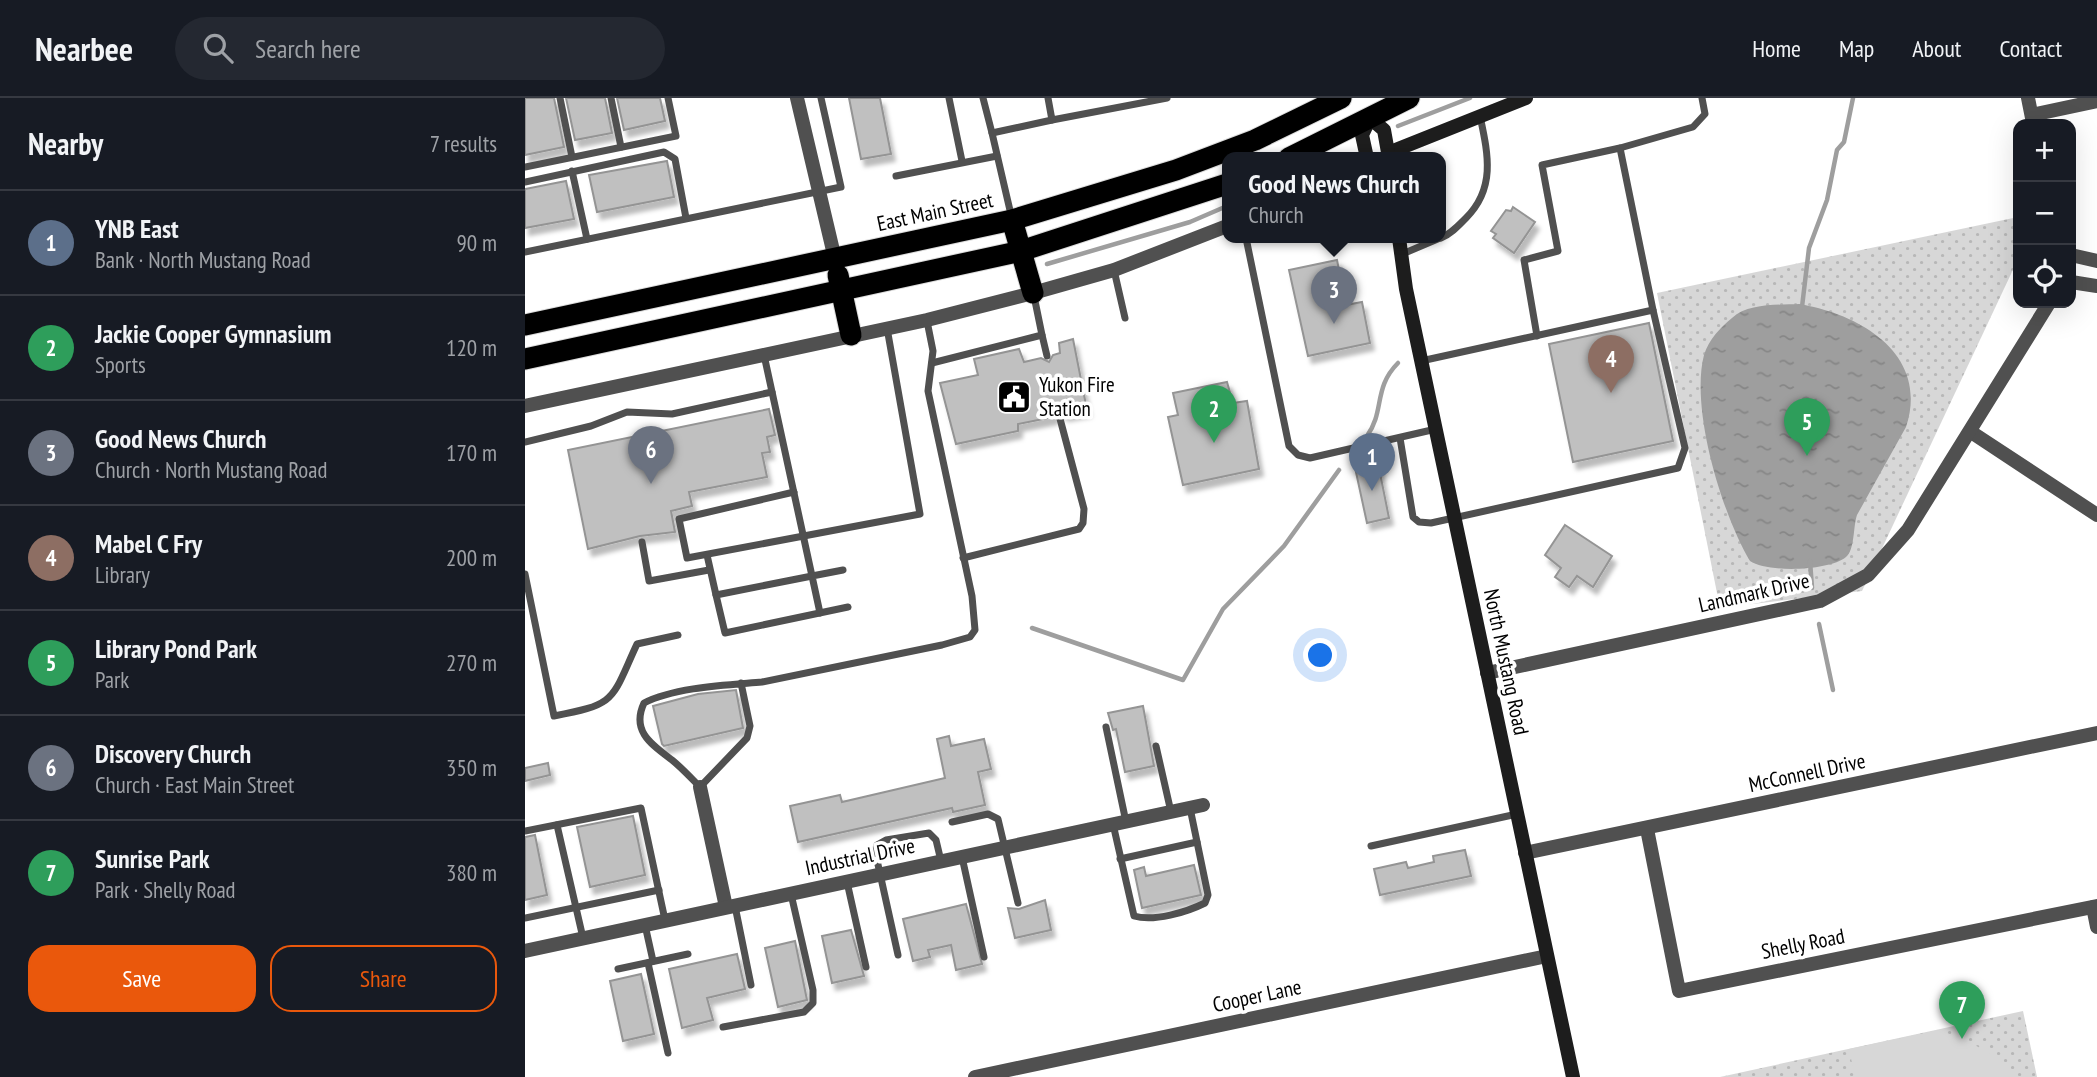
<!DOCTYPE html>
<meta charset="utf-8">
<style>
body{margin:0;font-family:"PT Sans Narrow",sans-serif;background:#242831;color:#f1f3f6}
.controls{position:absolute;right:21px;top:21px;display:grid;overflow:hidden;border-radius:14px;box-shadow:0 7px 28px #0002}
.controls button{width:63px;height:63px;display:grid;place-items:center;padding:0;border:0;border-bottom:2px solid #363941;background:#171b24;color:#f1f3f6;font:35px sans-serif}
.you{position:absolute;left:796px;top:558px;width:24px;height:24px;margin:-18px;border:5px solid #fff;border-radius:50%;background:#1a73e8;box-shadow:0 0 0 10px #1a73e833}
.badge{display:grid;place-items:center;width:46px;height:46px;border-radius:50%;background:#ea580c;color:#fff;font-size:23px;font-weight:700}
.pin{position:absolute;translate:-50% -58px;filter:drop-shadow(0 2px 4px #0008)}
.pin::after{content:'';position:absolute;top:37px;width:24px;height:21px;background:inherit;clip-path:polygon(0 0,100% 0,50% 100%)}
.popup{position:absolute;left:697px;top:54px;width:224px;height:91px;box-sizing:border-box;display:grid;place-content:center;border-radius:14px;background:#171b24;filter:drop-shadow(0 2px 5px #0005);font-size:23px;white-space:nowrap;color:#9ea1a6}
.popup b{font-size:26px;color:#f1f3f6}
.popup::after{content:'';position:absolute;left:50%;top:100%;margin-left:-14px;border:14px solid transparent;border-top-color:#171b24}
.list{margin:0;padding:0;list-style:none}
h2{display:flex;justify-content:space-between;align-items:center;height:91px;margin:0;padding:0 28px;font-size:30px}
h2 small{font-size:23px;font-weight:400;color:#9ea1a6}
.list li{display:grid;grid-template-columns:46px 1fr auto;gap:21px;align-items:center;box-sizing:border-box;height:105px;padding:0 28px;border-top:2px solid #363941}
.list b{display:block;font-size:26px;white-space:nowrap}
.list p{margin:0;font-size:23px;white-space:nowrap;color:#9ea1a6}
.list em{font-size:23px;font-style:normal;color:#9ea1a6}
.actions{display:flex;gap:14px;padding:21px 28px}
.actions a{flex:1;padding:16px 0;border:2px solid #ea580c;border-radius:21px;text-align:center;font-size:24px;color:#ea580c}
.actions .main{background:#ea580c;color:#fff}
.icon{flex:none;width:38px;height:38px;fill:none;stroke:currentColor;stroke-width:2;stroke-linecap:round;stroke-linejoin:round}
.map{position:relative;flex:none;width:1572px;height:979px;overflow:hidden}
header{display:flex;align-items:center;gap:42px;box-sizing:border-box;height:98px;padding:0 35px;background:#171b24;border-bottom:2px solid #363941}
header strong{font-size:33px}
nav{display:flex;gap:38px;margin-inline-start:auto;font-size:24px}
.search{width:490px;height:63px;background:#242831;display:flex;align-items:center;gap:18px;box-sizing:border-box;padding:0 24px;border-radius:38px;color:#9ea1a6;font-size:26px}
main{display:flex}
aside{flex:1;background:#171b24}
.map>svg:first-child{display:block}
.park{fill:url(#park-dots)}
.pitch{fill:#d7d7d7}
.water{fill:url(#water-ripples)}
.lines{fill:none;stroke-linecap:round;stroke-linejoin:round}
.stream{stroke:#9e9e9e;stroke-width:4.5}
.building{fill:#c0c0c0;stroke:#949494;stroke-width:2;filter:url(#shadow)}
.highway-casing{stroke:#dbdbdb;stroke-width:23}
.lane{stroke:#505050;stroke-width:7}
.street{stroke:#505050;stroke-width:14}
.secondary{stroke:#1d1d1d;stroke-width:14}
.highway{stroke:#000;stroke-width:21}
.labels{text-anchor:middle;stroke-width:7;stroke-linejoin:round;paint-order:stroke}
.street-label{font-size:21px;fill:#000;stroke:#fff}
.poi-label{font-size:21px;fill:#000;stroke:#fff;text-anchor:start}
</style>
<header>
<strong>Nearbee</strong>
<div class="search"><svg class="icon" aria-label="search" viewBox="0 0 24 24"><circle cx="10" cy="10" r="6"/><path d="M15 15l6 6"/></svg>Search here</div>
<nav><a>Home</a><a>Map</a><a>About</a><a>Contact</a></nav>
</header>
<main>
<aside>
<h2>Nearby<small>7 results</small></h2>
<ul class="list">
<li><span class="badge" style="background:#5c6f8a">1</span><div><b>YNB East</b><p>Bank · North Mustang Road</p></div><em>90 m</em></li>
<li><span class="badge" style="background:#2e9e5b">2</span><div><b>Jackie Cooper Gymnasium</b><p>Sports</p></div><em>120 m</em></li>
<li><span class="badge" style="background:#6b7280">3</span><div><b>Good News Church</b><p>Church · North Mustang Road</p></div><em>170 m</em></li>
<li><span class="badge" style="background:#8d6e63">4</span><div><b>Mabel C Fry</b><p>Library</p></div><em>200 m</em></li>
<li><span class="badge" style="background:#2e9e5b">5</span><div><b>Library Pond Park</b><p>Park</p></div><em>270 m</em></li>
<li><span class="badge" style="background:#6b7280">6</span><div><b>Discovery Church</b><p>Church · East Main Street</p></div><em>350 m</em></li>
<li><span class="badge" style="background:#2e9e5b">7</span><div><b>Sunrise Park</b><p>Park · Shelly Road</p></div><em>380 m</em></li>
</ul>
<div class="actions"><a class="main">Save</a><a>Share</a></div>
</aside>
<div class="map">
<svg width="1572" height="979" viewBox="0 0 1572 979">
<defs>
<pattern id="park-dots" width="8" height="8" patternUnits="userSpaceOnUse" patternTransform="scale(1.75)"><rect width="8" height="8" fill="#d7d7d7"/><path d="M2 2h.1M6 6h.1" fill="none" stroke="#b7b7b7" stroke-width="1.8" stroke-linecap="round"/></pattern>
<pattern id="water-ripples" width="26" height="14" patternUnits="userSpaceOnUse" patternTransform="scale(1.75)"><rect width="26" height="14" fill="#9e9e9e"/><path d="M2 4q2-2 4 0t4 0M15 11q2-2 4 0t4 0" fill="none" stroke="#868686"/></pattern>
<filter id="shadow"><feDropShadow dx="4" dy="7" stdDeviation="2" flood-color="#0004"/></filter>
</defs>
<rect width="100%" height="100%" fill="#fff"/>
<g class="park">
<polygon points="1493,119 1493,161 1337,493 1195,510 1132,195"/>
<polygon points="1498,913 1512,979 1195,979"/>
</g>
<path class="pitch" d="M1414 932C1444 944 1472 955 1494 979H1330L1324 951Z"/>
<path class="water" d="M1274 206C1335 216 1405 256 1381 329L1332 417C1328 428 1330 452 1321 459 1304 473 1243 475 1225 463 1197 416 1165 311 1179 257 1184 241 1195 230 1207 220 1223 205 1253 207 1274 206Z"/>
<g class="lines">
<g class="stream">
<polyline points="873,28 945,0"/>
<polyline points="522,166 665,124 702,108"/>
<polyline points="1277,209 1284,150 1302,102 1312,52 1319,44 1328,0"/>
<path d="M842 338C860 313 848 290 873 265"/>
<polyline points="1285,463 1287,490"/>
<polyline points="1294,526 1308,592"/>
<polyline points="507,530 658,582 698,511 759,448 814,372"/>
</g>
</g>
<g class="building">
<polygon points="0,0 29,0 39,49 0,57"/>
<polygon points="41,0 80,0 87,35 50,42"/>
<polygon points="92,0 135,0 140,23 99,32"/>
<polygon points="324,0 355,0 366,56 336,61"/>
<polygon points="142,63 149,99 72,114 64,77"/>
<polygon points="41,83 49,121 0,130 0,91"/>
<polygon points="988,109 1010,124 989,155 968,140 971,136 966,133 981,112 986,113"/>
<polygon points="812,162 821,207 837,204 845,245 783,258 764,172"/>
<polygon points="1124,225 1148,343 1048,364 1024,246"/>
<polygon points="548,241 562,312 540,316 533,311 528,319 493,326 493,333 431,346 415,285 453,277 449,261 494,251 499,264 516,260 524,264 528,257 535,255 534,245"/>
<polygon points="702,284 708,305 722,303 734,371 658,387 643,319 653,317 648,295"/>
<polygon points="244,311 250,337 242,339 245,354 237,355 242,379 164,394 167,408 146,413 150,434 115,438 63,451 43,352"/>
<polygon points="852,360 864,420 842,425 829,365"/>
<polygon points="1040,427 1087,458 1068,489 1052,478 1044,489 1030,479 1036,470 1020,457"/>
<polygon points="211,592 218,630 139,648 137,646 128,608 173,596"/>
<polygon points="618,608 629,668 600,674 591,631 588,632 583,615"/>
<polygon points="424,638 426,648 459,641 466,671 453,674 460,707 428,714 427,710 273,744 265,708 315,697 317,704 420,680 412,641"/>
<polygon points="23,665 25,677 0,683 0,670"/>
<polygon points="108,718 120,777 65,789 52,729"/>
<polygon points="10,737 22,797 0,802 0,739"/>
<polygon points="940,752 946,778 855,797 849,771 881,764 883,770 909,764 908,758"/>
<polygon points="669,767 676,797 617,810 609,772 619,769 621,778"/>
<polygon points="520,802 526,832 490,840 483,810 494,811"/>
<polygon points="441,806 457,866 431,872 426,847 403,852 405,859 388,863 378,821"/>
<polygon points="326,832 339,878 307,885 297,838"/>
<polygon points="270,843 282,902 253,909 240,850"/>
<polygon points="212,856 220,891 182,900 188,922 157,930 144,871"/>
<polygon points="116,876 129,936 98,943 85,883"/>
</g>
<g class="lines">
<g class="highway-casing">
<g id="highway">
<polyline points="764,60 884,0"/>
<polyline points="487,122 508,195"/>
<polyline points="313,177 326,237"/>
<polyline points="0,227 487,122 651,72 730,42 816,0"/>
<polyline points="0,261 496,153 702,86"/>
</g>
</g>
<g class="lane">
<polyline points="35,0 47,59"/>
<polyline points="86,0 96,49"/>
<polyline points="424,0 437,63"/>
<polyline points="458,0 467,35"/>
<polyline points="523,0 527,22 642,0"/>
<polyline points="0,69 151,38 143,0"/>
<polyline points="47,73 62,141"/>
<polyline points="371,78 472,58"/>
<polyline points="0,84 139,54 150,61 161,120"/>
<polyline points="487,121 467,35 527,22"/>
<polyline points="721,140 764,348 773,357 785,360 911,331"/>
<path d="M916 140C926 136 933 128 941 120 971 90 963 56 955 18"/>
<polyline points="0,154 316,89 296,0"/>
<polyline points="875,157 915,140"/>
<polyline points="589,172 600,220"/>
<polyline points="517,237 522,258"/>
<polyline points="1012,238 999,162 1033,153 1017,67 1095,50"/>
<polyline points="896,263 1128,212 1095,50 1168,29 1180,16 1177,0"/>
<polyline points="407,265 517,237 509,198"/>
<polyline points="875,340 888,419 894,424 906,425 1153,370 1160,350 1128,212"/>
<polyline points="0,344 66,328 102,314 147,316 247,294"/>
<polyline points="269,394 154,421 162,460 395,416 362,230"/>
<polyline points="117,444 124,483 184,472"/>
<polyline points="182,457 191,497 287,478 239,257"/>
<polyline points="438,460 554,431 558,425 559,411 534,317"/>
<path d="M0 476 29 618C93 606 86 602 112 546L153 537"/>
<polyline points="191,497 200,535 323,509"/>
<polyline points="295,515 287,478 318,472"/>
<path d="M216 585 225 628 222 640 175 689C166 680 157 670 147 662 126 646 106 633 119 605 150 589 203 587 237 584L417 547 445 539 450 532 447 498 403 293 408 253 402 223"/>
<polyline points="581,629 601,724"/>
<polyline points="631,648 646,714"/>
<polyline points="427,724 463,716 473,721 493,805"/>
<path d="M588 726 609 818C629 824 662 814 680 805L683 797 665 710"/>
<polyline points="32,727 58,840"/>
<polyline points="0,733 116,710 140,822"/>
<polyline points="846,748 992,716"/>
<polyline points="437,759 459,859"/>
<polyline points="595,761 672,744"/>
<polyline points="322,784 341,869"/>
<polyline points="210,808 226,887"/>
<polyline points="0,820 134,792"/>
<polyline points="120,827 128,863"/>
<polyline points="373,857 350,753 352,747 361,742 404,735 411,742 416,763"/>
<polyline points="123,865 143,955"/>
<polyline points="93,871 163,856"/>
<polyline points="198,929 279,914 288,905 288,892 266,796"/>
</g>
<g class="street">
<polyline points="272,0 310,161"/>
<polyline points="1503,0 1508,25"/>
<polyline points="1507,17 1572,3"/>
<polyline points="1546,157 1572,163"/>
<polyline points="1546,184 1572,188"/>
<polyline points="0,308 402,222 508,195 589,172 702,128"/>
<polyline points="1446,334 1572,417"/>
<polyline points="962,575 1295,503 1343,477 1383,432 1524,205"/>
<polyline points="175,689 201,809"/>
<polyline points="1122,731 1154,893 1572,808"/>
<polyline points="1000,755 1572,635"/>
<polyline points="1568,809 1572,829"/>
<polyline points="0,853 678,707"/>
<polyline points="450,979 1022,858"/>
</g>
<g class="secondary">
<polyline points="863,55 1001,0"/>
<polyline points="842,60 837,37 845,20 859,32 864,60"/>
<polyline points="874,140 881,191 1048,979"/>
</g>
<use href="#highway" class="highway"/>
</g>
<defs>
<g id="civic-square" transform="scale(1.75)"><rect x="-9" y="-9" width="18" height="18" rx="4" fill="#000" stroke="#fff"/><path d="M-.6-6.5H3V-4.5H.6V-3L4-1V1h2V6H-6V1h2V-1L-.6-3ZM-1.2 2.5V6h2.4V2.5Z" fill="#fff"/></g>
</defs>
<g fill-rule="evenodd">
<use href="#civic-square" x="489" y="299"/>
</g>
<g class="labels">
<g class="street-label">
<text transform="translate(410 114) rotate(-12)" y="7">East Main Street</text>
<text transform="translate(1229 495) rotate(-13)" y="7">Landmark Drive</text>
<text transform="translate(981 564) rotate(78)" y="7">North Mustang Road</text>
<text transform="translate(1282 675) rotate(-12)" y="7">McConnell Drive</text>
<text transform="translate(335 759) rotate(-12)" y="7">Industrial Drive</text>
<text transform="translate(1278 846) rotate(-11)" y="7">Shelly Road</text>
<text transform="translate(732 898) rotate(-12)" y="7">Cooper Lane</text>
</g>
<g class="poi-label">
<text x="514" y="294">Yukon Fire<tspan x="514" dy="24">Station</tspan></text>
</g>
</g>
</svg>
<div class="controls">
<button>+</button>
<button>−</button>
<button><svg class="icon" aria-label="locate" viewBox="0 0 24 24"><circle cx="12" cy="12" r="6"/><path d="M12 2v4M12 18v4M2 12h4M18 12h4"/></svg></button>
</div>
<div class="you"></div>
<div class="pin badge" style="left:847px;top:393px;background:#5c6f8a">1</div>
<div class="pin badge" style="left:689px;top:345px;background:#2e9e5b">2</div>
<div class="pin badge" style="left:809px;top:226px;background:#6b7280">3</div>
<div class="popup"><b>Good News Church</b>Church</div>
<div class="pin badge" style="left:1086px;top:295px;background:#8d6e63">4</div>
<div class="pin badge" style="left:1282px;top:358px;background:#2e9e5b">5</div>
<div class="pin badge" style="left:126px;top:386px;background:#6b7280">6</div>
<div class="pin badge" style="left:1437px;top:941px;background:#2e9e5b">7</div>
</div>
</main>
